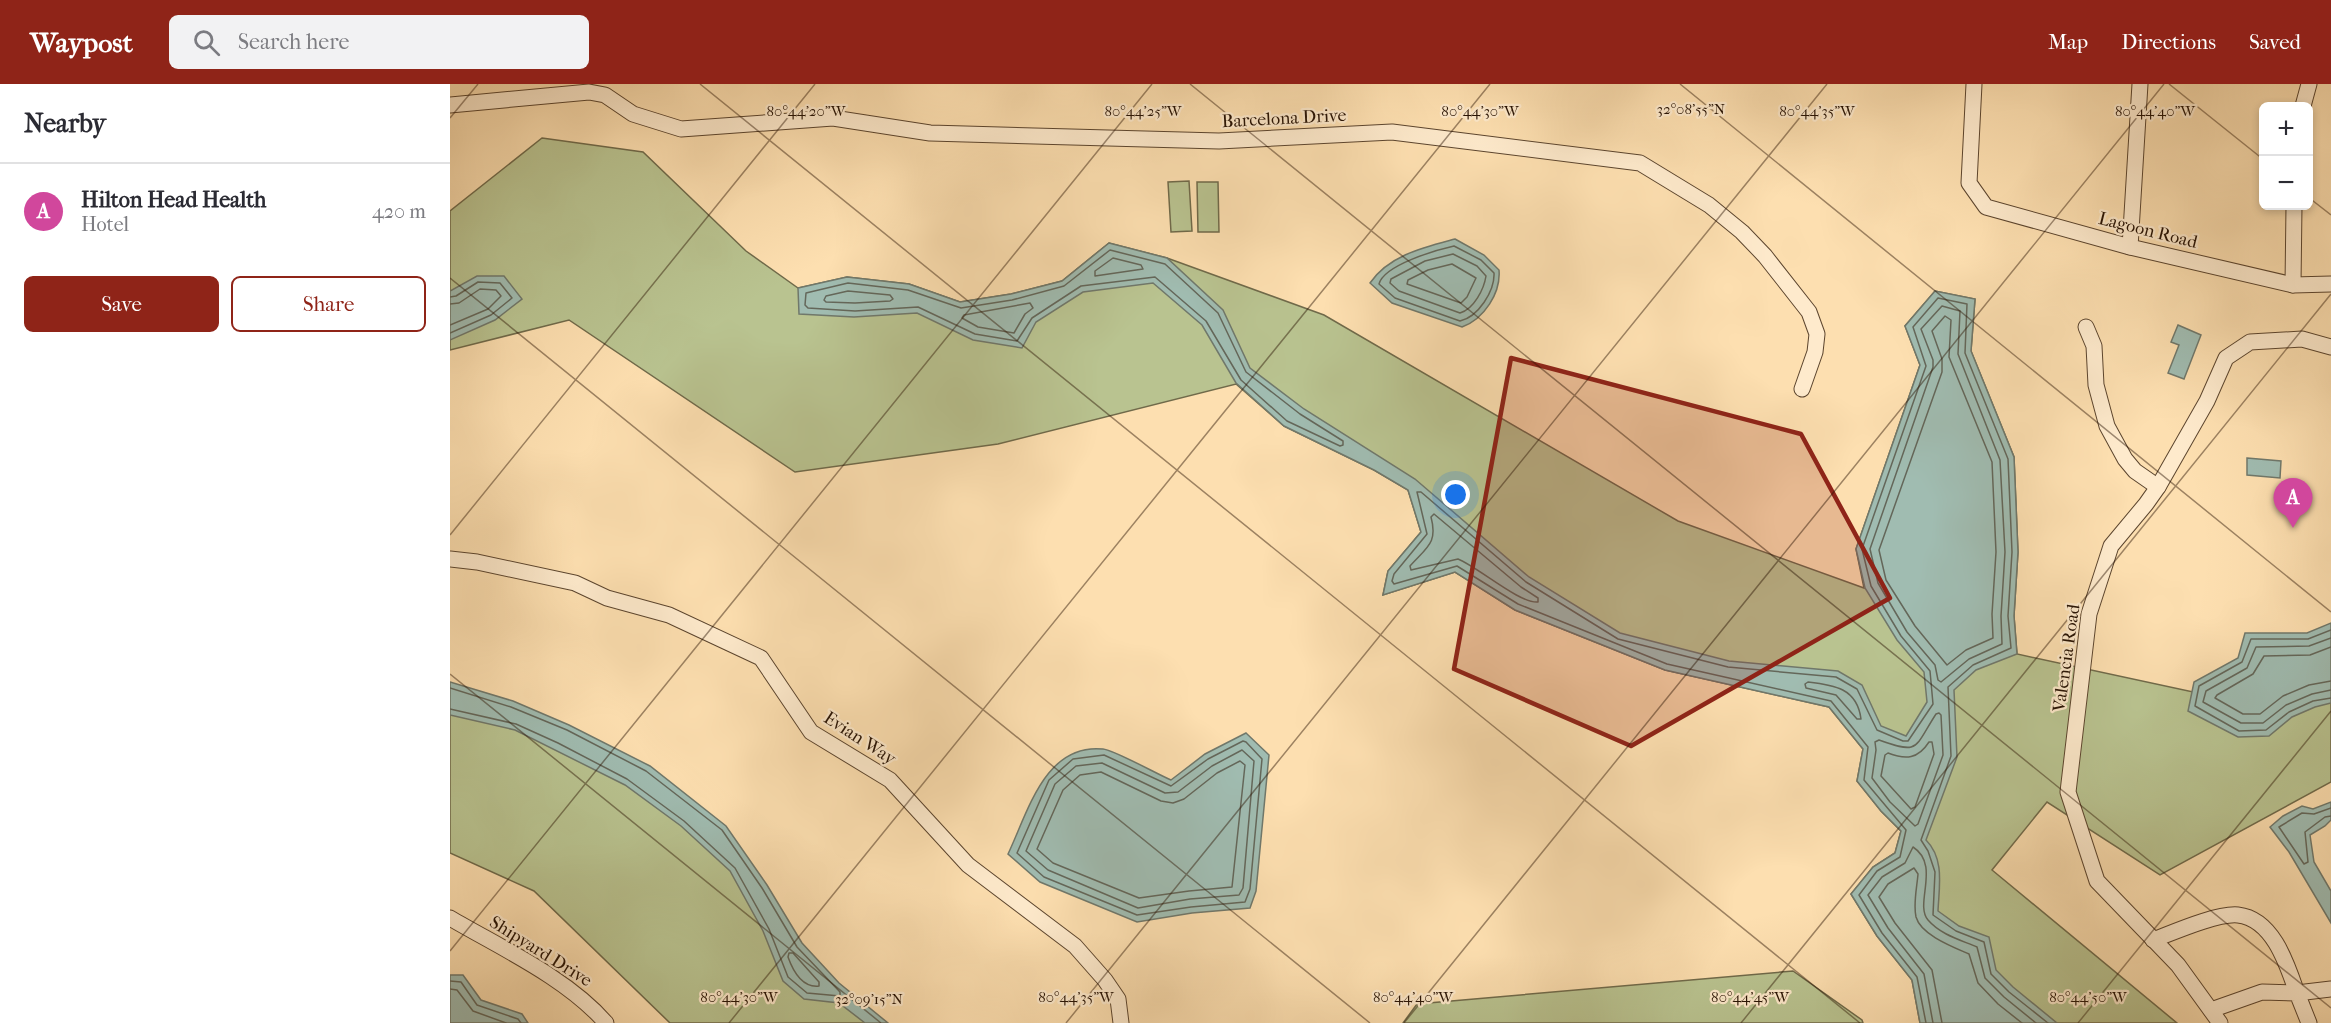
<!DOCTYPE html>
<meta charset="utf-8">
<style>
body{margin:0;font-family:"IM FELL French Canon",serif;background:#f2f2f3;color:#2b2b33}
.controls{position:absolute;right:18px;top:18px;display:grid;overflow:hidden;border-radius:9px;box-shadow:0 3px 9px #0003}
.controls button{width:54px;height:54px;display:grid;place-items:center;padding:0;border:0;border-bottom:2px solid #e1e1e2;background:#fff;color:#2b2b33;font:30px sans-serif}
.you{position:absolute;left:1006px;top:411px;width:21px;height:21px;margin:-15px;border:4px solid #fff;border-radius:50%;background:#1a73e8;box-shadow:0 0 0 9px #1a73e833}
.badge{display:grid;place-items:center;width:39px;height:39px;border-radius:50%;background:#8f2418;color:#fff;font-size:20px;font-weight:700}
.pin{position:absolute;translate:-50% -50px;filter:drop-shadow(0 2px 3px #0008)}
.pin::after{content:'';position:absolute;top:32px;width:21px;height:18px;background:inherit;clip-path:polygon(0 0,100% 0,50% 100%)}
.list{margin:0;padding:0;list-style:none}
h2{display:flex;justify-content:space-between;align-items:center;height:78px;margin:0;padding:0 24px;font-size:26px}
h2 small{font-size:20px;font-weight:400;color:#7c7c81}
.list li{display:grid;grid-template-columns:39px 1fr auto;gap:18px;align-items:center;box-sizing:border-box;height:96px;padding:0 24px;border-top:2px solid #e1e1e2}
.list b{display:block;font-size:22px;white-space:nowrap}
.list p{margin:0;font-size:20px;white-space:nowrap;color:#7c7c81}
.list em{font-size:20px;font-style:normal;color:#7c7c81}
.actions{display:flex;gap:12px;padding:18px 24px}
.actions a{flex:1;padding:14px 0;border:2px solid #8f2418;border-radius:9px;text-align:center;font-size:21px;color:#8f2418}
.actions .main{background:#8f2418;color:#fff}
.icon{flex:none;width:33px;height:33px;fill:none;stroke:currentColor;stroke-width:2;stroke-linecap:round;stroke-linejoin:round}
.map{position:relative;flex:none;width:1881px;height:939px;overflow:hidden}
header{display:flex;align-items:center;gap:36px;box-sizing:border-box;height:84px;padding:0 30px;background:#8f2418;color:#fff}
header strong{font-size:28px}
nav{display:flex;gap:33px;margin-inline-start:auto;font-size:21px}
.search{width:420px;height:54px;background:#f2f2f3;display:flex;align-items:center;gap:15px;box-sizing:border-box;padding:0 21px;border-radius:9px;color:#7c7c81;font-size:22px}
main{display:flex}
aside{flex:1;background:#fff}
.map>svg:first-child{display:block}
.green{fill:#b9c390;stroke:#706a4a;stroke-width:1.5}
.water{fill:#a0bcb1;stroke:#70786b;stroke-width:1.5}
.lines{fill:none;stroke-linecap:round;stroke-linejoin:round}
.shore{stroke:#64675a;stroke-width:1.5}
.minor-casing{stroke:#5c452e;stroke-width:17}
.minor{stroke:#feeacc;stroke-width:15}
.marked{fill:#8f2418;fill-opacity:0.2;stroke:#8f2418;stroke-width:4.5;stroke-linejoin:round}
.ticks{fill:none;stroke:#271203;stroke-width:1.5;stroke-opacity:0.45}
.labels{text-anchor:middle;stroke-width:4.5;stroke-linejoin:round;paint-order:stroke}
.street-label{font-size:18px;fill:#271203;stroke:#feeacc}
.ticks-label{font-size:15px;text-anchor:middle;fill:#271203;stroke:#feeacc;stroke-width:4.5;stroke-linejoin:round;paint-order:stroke}
</style>
<header>
<strong>Waypost</strong>
<div class="search"><svg class="icon" aria-label="search" viewBox="0 0 24 24"><circle cx="10" cy="10" r="6"/><path d="M15 15l6 6"/></svg>Search here</div>
<nav><a>Map</a><a>Directions</a><a>Saved</a></nav>
</header>
<main>
<aside>
<h2>Nearby<small></small></h2>
<ul class="list">
<li><span class="badge" style="background:#d1479c">A</span><div><b>Hilton Head Health</b><p>Hotel</p></div><em>420 m</em></li>
</ul>
<div class="actions"><a class="main">Save</a><a>Share</a></div>
</aside>
<div class="map">
<svg width="1881" height="939" viewBox="0 0 1881 939">
<rect width="100%" height="100%" fill="#fddfb0"/>
<filter id="stains"><feTurbulence type="fractalNoise" baseFrequency=".00333" numOctaves="4"/><feColorMatrix values="0 0 0 0 .2 0 0 0 0 .09 0 0 0 0 .02 0 0 0 .5 -.17"/></filter>
<radialGradient id="worn" r=".72"><stop offset=".6" stop-color="#630" stop-opacity="0"/><stop offset="1" stop-color="#630" stop-opacity=".3"/></radialGradient>
<g class="green">
<polygon points="92,54 193,68 296,167 348,204 397,193 459,200 510,218 561,210 612,197 659,159 717,174 874,231 1228,437 1414,504 1406,465 1470,281 1455,242 1485,207 1525,215 1521,267 1564,373 1568,468 1564,532 1567,570 1757,611 1881,562 1881,698 1710,791 1597,718 1542,786 1727,939 1470,939 1462,896 1427,852 1401,810 1423,783 1445,769 1451,747 1431,727 1407,697 1413,665 1379,623 1215,586 1065,526 1005,488 933,511 938,487 971,448 958,406 924,386 834,342 786,300 548,360 345,388 119,236 0,266 0,127"/>
<polygon points="739,97 742,147 721,148 718,98"/>
<polygon points="747,98 768,98 769,148 748,148"/>
<polygon points="0,609 165,668 279,760 365,897 431,939 220,939 84,807 0,769"/>
<polygon points="1343,887 1412,936 1413,939 953,939 967,920"/>
</g>
<g class="water">
<path d="M1005 155 1034 171 1049 186C1051 209 1034 235 1012 243L942 219 920 199C939 171 975 163 1005 155Z"/>
<path d="M659 159 717 174 773 226 800 284 854 325 965 395 1079 493 1170 549 1279 577 1388 587 1412 601 1431 642 1456 652 1477 618 1474 588 1447 556 1415 504 1406 465 1470 281 1455 242 1485 207 1525 215 1521 267 1564 373 1568 468 1564 532 1567 570 1526 586 1504 606 1507 673 1476 756C1495 775 1489 803 1488 827L1509 842 1539 853 1546 886 1563 903 1607 939H1470L1462 896 1427 852 1401 810 1423 783 1445 769 1451 747 1431 727 1407 697 1413 665 1379 623 1215 586 1065 526 1005 488 933 511 938 487 971 448 958 406 924 386 834 342 786 299 752 241 703 199 633 208 586 238 572 264 523 256 467 229 404 233 349 230 348 204 397 193 459 200 510 218 561 210 612 197Z"/>
<polygon points="27,192 54,192 72,215 45,236 0,256 0,207"/>
<polygon points="1728,241 1751,251 1734,295 1718,289 1729,261 1721,258"/>
<polygon points="1797,374 1831,377 1830,394 1797,391"/>
<polygon points="1881,539 1881,619 1865,623 1842,633 1819,652 1788,653 1738,627 1744,598 1788,574 1795,549 1857,549"/>
<polygon points="0,598 63,617 119,641 200,682 276,742 317,801 352,859 389,899 438,939 415,939 389,919 354,915 333,897 313,847 280,787 231,742 175,701 65,646 0,631"/>
<path d="M796 649 819 671 806 807 800 824 742 829 687 838 590 798 558 770C578 728 595 659 653 665 664 666 707 690 721 696L755 670Z"/>
<polygon points="1881,718 1881,736 1875,742 1860,751 1864,778 1881,807 1881,839 1839,768 1820,743 1833,732 1852,722 1863,725"/>
<polygon points="0,891 13,891 31,916 72,930 78,939 0,939"/>
</g>
<g class="lines">
<g class="shore">
<path d="M1004 162 1031 176 1044 189C1045 207 1028 233 1010 237L945 214 929 200C934 181 986 166 1004 162Z"/>
<polygon points="660,166 715,180 768,229 796,288 850,330 893,357 893,361 890,362 837,337 791,296 756,237 705,193 631,202 582,234 567,257 525,250 468,223 405,227 358,224 355,221 356,209 398,199 458,206 511,224 562,216 614,202"/>
<path d="M1003 170 1027 182 1036 192C1034 205 1024 225 1010 229L949 207 940 199 941 195 975 177Z"/>
<polygon points="663,174 691,181 693,185 645,192 645,187"/>
<polygon points="1002,180 1026,194 1017,213 1011,219 957,200 958,196 978,186"/>
<polygon points="398,207 440,211 443,215 440,217 405,219 376,218 374,216 376,212"/>
<polyline points="0,213 6,212 28,198 50,199 62,214 41,231 0,249"/>
<polygon points="580,219 583,224 575,230 564,249 528,243 512,234 514,231"/>
<polyline points="0,220 9,219 30,205 46,206 51,212 38,225 0,241"/>
<polygon points="1492,222 1510,227 1508,270 1550,376 1555,468 1551,532 1552,560 1519,575 1491,598 1488,596 1485,581 1457,548 1428,499 1420,465 1483,283 1483,276 1471,245"/>
<polygon points="1495,232 1501,236 1499,273 1542,378 1546,468 1542,530 1543,554 1516,566 1497,581 1465,542 1436,496 1429,466 1492,288 1492,275 1482,247"/>
<path d="M984 430 1071 503 1088 514V518C1070 520 1028 483 1008 475L961 486 960 482C977 463 988 459 981 433Z"/>
<polyline points="1881,546 1858,555 1801,555 1792,578 1749,602 1745,622 1789,647 1816,646 1839,628 1863,617 1881,614"/>
<polyline points="1881,554 1859,562 1806,563 1797,584 1756,607 1753,618 1791,639 1813,639 1836,621 1862,610 1881,606"/>
<polyline points="1881,563 1860,571 1814,572 1803,590 1767,611 1765,614 1793,630 1810,630 1833,612 1859,601 1881,597"/>
<path d="M1358 598C1384 601 1407 604 1411 635H1407L1386 611 1356 604 1355 600Z"/>
<polyline points="0,604 61,623 117,646 196,687 272,746 312,804 347,863 390,908 390,912 357,909 338,893 319,845 285,784 234,737 177,695 108,659 66,640 0,625"/>
<path d="M1489 629 1491 631 1493 671 1468 740 1465 742 1440 718 1422 694 1426 666 1425 658 1429 656C1470 671 1464 664 1486 630Z"/>
<polygon points="793,657 796,658 812,675 800,805 795,818 741,823 687,831 594,793 567,769 599,696 623,675 654,671 721,702 758,675"/>
<path d="M1482 658 1484 670 1465 723 1461 725 1431 692 1435 671 1438 669C1456 676 1468 675 1479 658Z"/>
<polygon points="792,666 804,677 793,804 789,811 740,815 688,824 598,786 576,767 605,700 626,682 652,679 715,709 728,708 762,682"/>
<polygon points="790,677 795,681 782,803 739,807 689,814 603,779 587,765 613,706 630,691 651,688 711,717 723,719 734,715 767,689"/>
<polyline points="1881,724 1864,730 1852,729 1829,743 1854,780 1858,778 1855,748 1875,733 1881,732"/>
<path d="M339 869H343L369 898V902C352 904 343 887 338 873Z"/>
<polyline points="0,897 11,898 27,921 68,935 71,939"/>
<polyline points="0,905 7,906 23,927 56,939"/>
<polyline points="1476,939 1467,893 1432,849 1409,811 1427,787 1450,773 1456,746 1414,696 1418,663 1381,617 1217,580 1068,520 1007,482 944,500 942,497 944,490 977,450 967,408 971,408 1076,498 1168,555 1278,583 1386,593 1407,605 1427,646 1453,657 1458,657 1483,620 1480,587 1451,552 1421,502 1412,465 1476,282 1463,243 1488,214 1517,220 1515,269 1558,375 1562,468 1558,532 1561,564 1523,581 1498,603 1501,672 1471,756 1478,767 1485,788 1483,831 1506,847 1534,858 1541,890 1559,908 1598,939"/>
<path d="M1483 939 1474 890 1438 844 1418 811 1432 793 1455 779 1463 763C1491 781 1464 820 1478 836 1491 851 1511 856 1527 863L1535 894 1554 913 1586 939"/>
<path d="M1492 939 1482 886 1445 839 1429 813 1438 800 1464 784 1468 790C1467 803 1463 820 1466 833 1471 851 1503 863 1519 870L1528 899 1548 920 1572 939"/>
</g>
<g class="minor-casing">
<g id="minor">
<polyline points="1524,0 1519,99 1536,123 1680,163 1843,201 1881,200"/>
<polyline points="0,21 139,8 155,11 183,30 231,45 383,34 480,49 769,57 942,48 1190,79 1259,121 1292,148 1315,172 1359,228 1367,250 1365,268 1352,305"/>
<polyline points="1853,22 1859,0"/>
<polyline points="1680,163 1690,0"/>
<polyline points="1843,201 1844,122"/>
<polyline points="1636,243 1644,262 1646,301 1657,342 1675,375 1685,387 1708,403"/>
<polyline points="0,475 27,478 125,499 157,514 219,531 311,574 361,648 440,696 518,781 625,862 655,896 668,915 671,939"/>
<path d="M0 834C51 864 117 894 156 939"/>
<path d="M1703 856C1724 848 1767 829 1788 831 1823 835 1837 880 1847 909L1881 905"/>
<polyline points="1761,926 1812,908 1847,909 1859,939"/>
<polyline points="1770,939 1728,881 1647,797 1618,708 1639,530 1661,462 1696,420 1708,403 1757,317 1776,274 1800,258 1852,255 1881,263"/>
</g>
</g>
<use href="#minor" class="minor"/>
</g>
<path class="marked" d="M1061 274 1351 350 1440 514 1181 662 1004 585Z"/>
<path class="ticks" d="M250 0 1410 939M740 0 1881 924M1230 0 1881 528M1719 0 1814 76M0 34 28 0M1858 113 1881 131M0 194 920 939M0 451 365 0M0 590 431 939M0 867 702 0M279 939 1040 0M616 939 1377 0M954 939 1714 0M1291 939 1881 210M1628 939 1881 627"/>
<g class="labels">
<g class="street-label">
<text transform="translate(834 34) rotate(-3)" y="6">Barcelona Drive</text>
<text transform="translate(1698 146) rotate(14)" y="6">Lagoon Road</text>
<text transform="translate(1616 574) rotate(-82)" y="6">Valencia Road</text>
<text transform="translate(410 654) rotate(33)" y="6">Evian Way</text>
<text transform="translate(91 867) rotate(32)" y="6">Shipyard Drive</text>
</g>
</g>
<g class="ticks-label">
<text x="1241" y="30">32°08'55"N</text>
<text x="356" y="32">80°44'20"W</text>
<text x="693" y="32">80°44'25"W</text>
<text x="1030" y="32">80°44'30"W</text>
<text x="1367" y="32">80°44'35"W</text>
<text x="1705" y="32">80°44'40"W</text>
<text x="289" y="918">80°44'30"W</text>
<text x="626" y="918">80°44'35"W</text>
<text x="963" y="918">80°44'40"W</text>
<text x="1300" y="918">80°44'45"W</text>
<text x="1638" y="918">80°44'50"W</text>
<text x="419" y="920">32°09'15"N</text>
</g>
<rect width="100%" height="100%" filter="url(#stains)"/>
<rect width="100%" height="100%" fill="url(#worn)"/>
</svg>
<div class="controls">
<button>+</button>
<button>−</button>
</div>
<div class="you"></div>
<div class="pin badge" style="left:1843px;top:444px;background:#d1479c">A</div>
</div>
</main>
